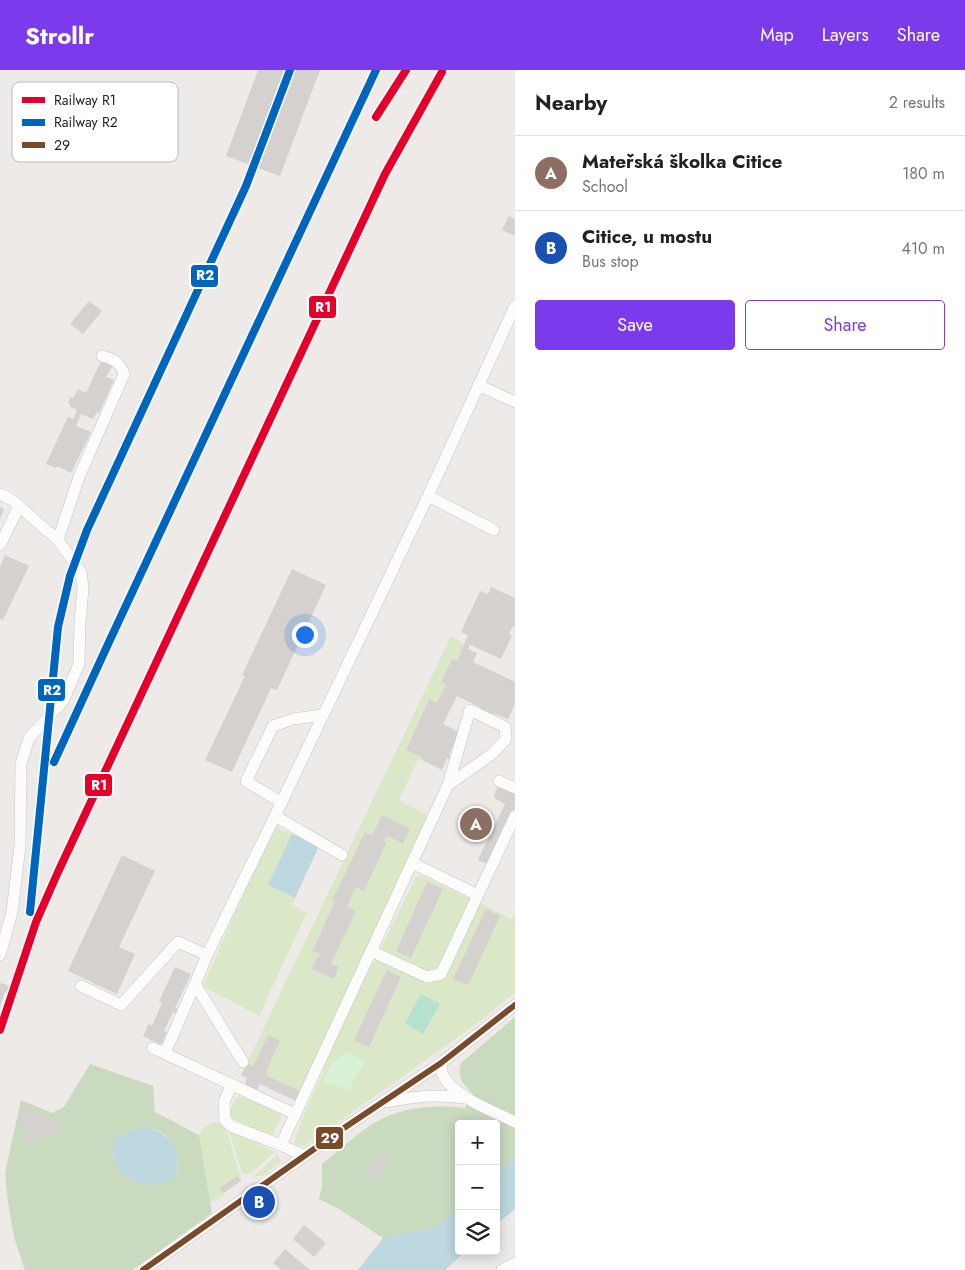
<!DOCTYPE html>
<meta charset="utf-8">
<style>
body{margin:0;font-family:Jost,sans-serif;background:#f2f2f2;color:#222}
.controls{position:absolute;right:15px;bottom:15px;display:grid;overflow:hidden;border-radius:5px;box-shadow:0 2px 12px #0003}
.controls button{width:45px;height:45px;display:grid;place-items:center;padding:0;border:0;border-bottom:1px solid #e0e0e0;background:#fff;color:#222;font:25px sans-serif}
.you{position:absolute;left:304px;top:564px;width:18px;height:18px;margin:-12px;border:4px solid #fff;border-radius:50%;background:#1a73e8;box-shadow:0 0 0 8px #1a73e833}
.badge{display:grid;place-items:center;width:32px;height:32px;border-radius:50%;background:#7c3aed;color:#fff;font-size:16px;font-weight:700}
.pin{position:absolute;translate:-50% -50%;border:2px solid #fff;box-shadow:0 1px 5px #0006}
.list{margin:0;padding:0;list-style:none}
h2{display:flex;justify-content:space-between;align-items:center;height:65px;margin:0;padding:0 20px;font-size:21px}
h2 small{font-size:16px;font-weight:400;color:#767676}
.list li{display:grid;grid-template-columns:32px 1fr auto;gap:15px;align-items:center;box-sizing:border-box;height:75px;padding:0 20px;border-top:1px solid #e0e0e0}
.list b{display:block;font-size:19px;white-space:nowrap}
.list p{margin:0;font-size:16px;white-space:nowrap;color:#767676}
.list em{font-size:16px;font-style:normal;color:#767676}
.actions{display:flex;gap:10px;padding:15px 20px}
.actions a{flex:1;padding:11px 0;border:1px solid #7c3aed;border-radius:5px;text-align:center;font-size:18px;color:#7c3aed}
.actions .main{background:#7c3aed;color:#fff}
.icon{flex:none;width:28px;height:28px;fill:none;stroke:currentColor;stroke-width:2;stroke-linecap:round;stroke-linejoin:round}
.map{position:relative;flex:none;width:515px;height:1200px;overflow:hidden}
header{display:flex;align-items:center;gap:30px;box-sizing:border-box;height:70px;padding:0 25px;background:#7c3aed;color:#fff}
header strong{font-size:24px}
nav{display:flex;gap:28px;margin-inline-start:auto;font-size:18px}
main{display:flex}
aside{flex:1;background:#fff}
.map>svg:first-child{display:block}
.grass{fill:#dbe8c8;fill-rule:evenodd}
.forest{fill:#c9dabe;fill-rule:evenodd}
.park{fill:#d7f1d5}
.pitch{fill:#b5e1cd}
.water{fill:#bdd8df}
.building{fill:#d4d1ce}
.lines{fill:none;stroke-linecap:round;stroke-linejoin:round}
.minor-casing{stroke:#c6c5c3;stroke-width:12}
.minor{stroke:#fcfcfb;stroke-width:11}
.bus-1-casing{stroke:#fff;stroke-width:10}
.bus-1{stroke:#7a4b2a;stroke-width:6}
.rail-1-casing{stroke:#fff;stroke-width:11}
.rail-2-casing{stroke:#fff;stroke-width:11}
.rail-1{stroke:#e4002b;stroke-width:8}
.rail-2{stroke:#0065bd;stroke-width:8}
.key{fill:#fff;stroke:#bcbcbc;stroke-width:1}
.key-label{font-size:14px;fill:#1f1f1f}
.line-badge{stroke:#fff;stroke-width:2}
.badge-label{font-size:14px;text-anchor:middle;font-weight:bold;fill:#fff}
</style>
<header>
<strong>Strollr</strong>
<nav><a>Map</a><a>Layers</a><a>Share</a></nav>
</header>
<main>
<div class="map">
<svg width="515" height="1200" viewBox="0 0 515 1200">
<rect width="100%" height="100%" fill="#edeae7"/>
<g class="grass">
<path d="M451 566 465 574 457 591 452 589 441 612 446 614 437 633 429 630 406 679 423 688 422 690H418L399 730 429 746 300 1021 266 1005 267 1003 266 1002 280 971 268 965 253 996 247 993ZM382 745 410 759 403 774 387 766 384 771 387 773 364 820 356 817 347 837 356 841 331 894 339 897 334 909 311 899 317 887 319 888 320 884 312 880 335 831 332 830 365 762 372 765Z"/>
<polygon points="277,758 292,764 268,815 295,828 292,836 307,842 259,946 203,916 271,761"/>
<polygon points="422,806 490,838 511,849 515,843 515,923 489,943 486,947 305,1076 297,1076 294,1072 305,1041 324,1001 321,998 369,896 374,892 416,807"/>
<polygon points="238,1027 244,1027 280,1043 281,1048 272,1066 268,1066 233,1049 230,1041 235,1029"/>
<polygon points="214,1052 226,1056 226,1059 242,1111 224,1123 225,1126 210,1132 199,1065 205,1056"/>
<polygon points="228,1059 275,1082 248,1105 242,1103"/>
<polygon points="278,1084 281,1092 264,1105 253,1107"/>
</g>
<g class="forest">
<path d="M515 947V1087L496 1104V1054H459V1137L435 1157 383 1168 339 1139 319 1129 322 1117V1094C339 1081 356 1064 374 1053 402 1037 434 1034 465 1038L472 1023C462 1013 457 1007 461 993Z"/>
<path d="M90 994 153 1016 155 1042 199 1065 212 1143 132 1200H25L14 1167 8 1133 5 1103 21 1030 52 1043 64 1037ZM140 1057 157 1060 166 1066 178 1089 176 1105 115 1090 113 1086 130 1061Z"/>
</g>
<path class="park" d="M347 982 365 991 349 1020 323 1012C326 998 334 989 347 982Z"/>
<polygon class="pitch" points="421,924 440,934 423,964 405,953"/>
<g class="water">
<polygon points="292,764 319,776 295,828 268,815"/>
<path d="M140 1057C155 1058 163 1063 173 1074 178 1081 178 1087 177 1095 177 1099 177 1103 175 1106 171 1112 164 1114 158 1114 132 1117 108 1099 114 1072L122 1065Z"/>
<polygon points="515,1087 515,1139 496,1155 496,1104"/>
<polygon points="459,1137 459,1181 466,1181 445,1200 358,1200 383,1168 435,1157"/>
</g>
<g class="building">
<polygon points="258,0 320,0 280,106 226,86"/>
<polygon points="509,146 515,149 515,166 502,160"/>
<polygon points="89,231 102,241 83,264 70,254"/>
<polygon points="101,291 109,295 109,293 113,295 106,307 114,310 99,343 97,342 93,349 81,344 76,356 91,362 71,403 57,396 56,398 46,394 68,347 73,349 77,340 69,336 70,334 68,333 71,327 73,328 78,319 86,323"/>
<polygon points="0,437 4,439 0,449"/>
<polygon points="5,485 29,496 3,550 0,549 0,497"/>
<polygon points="292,499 326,515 277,620 271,618 232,702 205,690 245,606 242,605"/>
<polygon points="491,517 515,528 515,557 513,556 509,564 512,566 501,589 470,575 468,579 477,583 473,592 515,612 515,634 508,649 493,643 492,645 487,643 488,641 486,640 486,642 479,639 480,637 457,626 443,654 459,662 449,685 452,686 450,689 447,688 442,700 422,690 423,688 406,680 429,629 437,633 446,614 441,612 452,589 457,591 468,565 461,562 480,521 488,524"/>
<polygon points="498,716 515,724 515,742 490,795 478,790 505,734 494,728 495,725 494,725"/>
<polygon points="382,745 410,759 403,774 387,766 384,771 387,772 364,821 356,817 347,837 356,841 331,894 339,897 334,909 311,899 317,887 319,888 320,884 312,881 335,831 332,830 365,762 372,765"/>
<polygon points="122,785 155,801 119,877 135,884 117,924 68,901"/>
<polygon points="427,812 443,819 411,888 396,881"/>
<polygon points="486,839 500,846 468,915 453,909"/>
<polygon points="175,897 191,904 175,938 178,939 176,943 173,942 164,961 167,962 161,975 143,966 149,954 152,956 162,933 159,931"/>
<polygon points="387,900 401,907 369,977 354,970"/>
<polygon points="0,913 10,916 8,923 5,922 0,937"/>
<polygon points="268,965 280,971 266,1002 267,1003 266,1005 300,1021 296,1031 260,1014 257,1020 245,1014 247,1008 241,1005 247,993 253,996"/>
<polygon points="24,1036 59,1052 51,1069 38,1062 38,1065 34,1073 23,1068 27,1060 29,1060 29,1059 16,1052"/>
<polygon points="381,1084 390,1092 375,1110 365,1102"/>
<polygon points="237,1106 241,1111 223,1123 220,1118"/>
<polygon points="261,1131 264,1136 253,1144 250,1139"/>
<polygon points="304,1155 326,1173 314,1187 293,1169"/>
<polygon points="285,1179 293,1186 310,1200 281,1200 273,1193"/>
</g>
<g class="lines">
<g class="minor-casing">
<g id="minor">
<polyline points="478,315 515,332"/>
<polyline points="0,424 12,430 58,470 81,502 83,518 80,552 79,594 63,631 29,668 21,694 20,776 12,842 0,885"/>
<polyline points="428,426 494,460"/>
<path d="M58 470 79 407 124 304C120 292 114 289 102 286"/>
<polyline points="0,475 19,436"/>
<polygon points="470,640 505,657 506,669 492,684 448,715"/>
<polyline points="499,711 515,718"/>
<polyline points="282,733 246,711 273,656 293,649 323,645"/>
<polyline points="275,746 342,785"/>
<polyline points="478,825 515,746"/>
<polyline points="371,881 427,907 441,904 478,825 412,793"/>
<polyline points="207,885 275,746 428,426 515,236"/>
<polyline points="81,916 121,935 178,872 207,885 195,914 243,992"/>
<polyline points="153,978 295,1044"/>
<polyline points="165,983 195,914"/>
<path d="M441 993C442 997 441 1002 443 1005 452 1026 495 1042 515 1052"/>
<polyline points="232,1014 224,1032 225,1050 231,1056 281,1075"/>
<path d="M388 1032C414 1026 439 1024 464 1028"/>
<polyline points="304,1086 281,1075 448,715"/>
<polyline points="143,1200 341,1060 441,993 515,935"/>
<polyline points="502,1200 515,1193"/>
</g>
</g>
<use href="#minor" class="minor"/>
<g class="bus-1-casing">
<polyline id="bus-1" points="143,1200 341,1060 441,993 515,935"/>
</g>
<use href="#bus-1" class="bus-1"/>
<g class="rail-1-casing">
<g id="rail-1">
<polyline points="376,47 406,0"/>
<polyline points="0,960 36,852 58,802 385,104 442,2"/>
</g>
</g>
<g class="rail-2-casing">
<g id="rail-2">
<polyline points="54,692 109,572 376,0"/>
<polyline points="30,842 58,557 70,506 87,460 246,116 290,0"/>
</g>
</g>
<use href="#rail-1" class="rail-1"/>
<use href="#rail-2" class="rail-2"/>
</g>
<rect x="12" y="12" width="166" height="80" rx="8" class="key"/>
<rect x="22" y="27" width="23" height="6" fill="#e4002b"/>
<rect x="22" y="49" width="23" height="7" fill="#0065bd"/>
<rect x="22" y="72" width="23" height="6" fill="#7a4b2a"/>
<g class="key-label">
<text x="54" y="35">Railway R1</text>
<text x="54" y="57">Railway R2</text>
<text x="54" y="80">29</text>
</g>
<g class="line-badge">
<rect x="190" y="194" width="29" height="24" rx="5" fill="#0065bd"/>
<rect x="308" y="225" width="29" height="24" rx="5" fill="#e4002b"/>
<rect x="37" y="608" width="29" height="24" rx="5" fill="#0065bd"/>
<rect x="84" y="703" width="29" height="24" rx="5" fill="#e4002b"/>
<rect x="315" y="1056" width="29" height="24" rx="5" fill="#7a4b2a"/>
</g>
<g class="badge-label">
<text x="205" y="210">R2</text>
<text x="323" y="242">R1</text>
<text x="52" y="625">R2</text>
<text x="99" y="720">R1</text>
<text x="330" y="1073">29</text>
</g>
</svg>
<div class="controls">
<button>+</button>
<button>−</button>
<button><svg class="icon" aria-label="layers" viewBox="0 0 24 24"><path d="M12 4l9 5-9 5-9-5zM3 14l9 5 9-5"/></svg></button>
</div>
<div class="you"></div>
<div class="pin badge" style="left:476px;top:754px;background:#8d6e63">A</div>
<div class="pin badge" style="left:259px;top:1132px;background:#1a4fb4">B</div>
</div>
<aside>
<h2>Nearby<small>2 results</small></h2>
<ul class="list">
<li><span class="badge" style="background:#8d6e63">A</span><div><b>Mateřská školka Citice</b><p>School</p></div><em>180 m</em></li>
<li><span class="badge" style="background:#1a4fb4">B</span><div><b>Citice, u mostu</b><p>Bus stop</p></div><em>410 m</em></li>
</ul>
<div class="actions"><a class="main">Save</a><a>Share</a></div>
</aside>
</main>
